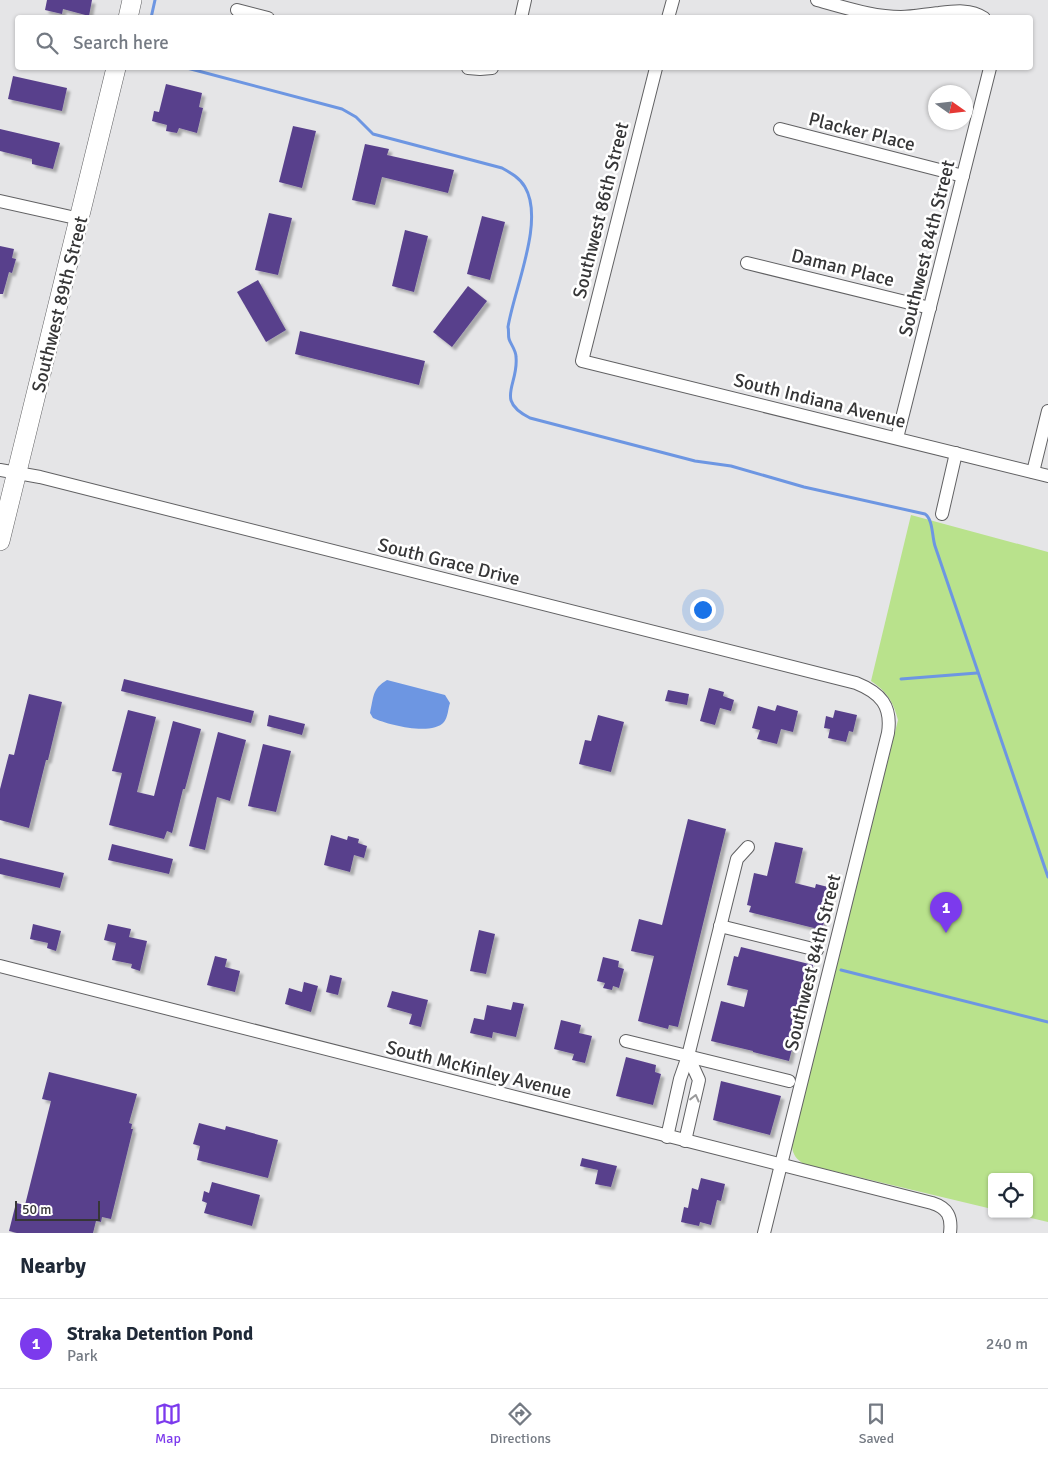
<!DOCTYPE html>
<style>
body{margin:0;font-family:Signika,sans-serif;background:#f6f6f7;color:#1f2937}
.controls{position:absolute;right:15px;bottom:15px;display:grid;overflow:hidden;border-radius:5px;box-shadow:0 1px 4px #0004}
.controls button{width:45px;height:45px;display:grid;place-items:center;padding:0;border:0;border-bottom:1px solid #e0e1e3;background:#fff;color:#1f2937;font:25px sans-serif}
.compass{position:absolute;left:928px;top:85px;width:45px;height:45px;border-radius:50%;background:#fff;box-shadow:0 1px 4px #0004;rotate:104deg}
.scale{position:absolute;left:15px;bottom:12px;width:85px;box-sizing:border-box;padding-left:5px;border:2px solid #363637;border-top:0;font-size:14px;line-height:18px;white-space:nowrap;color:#363637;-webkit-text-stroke:4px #fff;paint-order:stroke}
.you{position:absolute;left:702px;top:609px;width:18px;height:18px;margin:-12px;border:4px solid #fff;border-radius:50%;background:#1a73e8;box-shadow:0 0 0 8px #1a73e833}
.badge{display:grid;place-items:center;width:32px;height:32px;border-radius:50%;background:#7c3aed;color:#fff;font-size:16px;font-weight:700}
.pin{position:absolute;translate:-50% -41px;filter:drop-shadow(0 1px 2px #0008)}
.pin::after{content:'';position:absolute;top:26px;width:18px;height:15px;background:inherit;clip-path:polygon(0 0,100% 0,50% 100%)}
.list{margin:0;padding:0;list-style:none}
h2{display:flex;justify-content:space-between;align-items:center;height:65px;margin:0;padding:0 20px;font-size:21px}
h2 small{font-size:16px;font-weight:400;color:#747a83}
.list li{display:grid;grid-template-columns:32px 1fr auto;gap:15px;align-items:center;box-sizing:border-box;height:90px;padding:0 20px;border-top:1px solid #e0e1e3}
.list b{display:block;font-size:19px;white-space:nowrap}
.list p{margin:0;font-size:16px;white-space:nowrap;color:#747a83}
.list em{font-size:16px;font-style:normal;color:#747a83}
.icon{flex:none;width:28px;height:28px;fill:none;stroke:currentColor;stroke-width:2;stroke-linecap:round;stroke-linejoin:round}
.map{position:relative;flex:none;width:1048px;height:1233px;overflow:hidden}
.search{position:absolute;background:#fff;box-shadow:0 1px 4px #0004;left:15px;right:15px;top:15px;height:55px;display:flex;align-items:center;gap:12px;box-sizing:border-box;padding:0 18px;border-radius:5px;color:#747a83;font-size:19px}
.sheet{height:155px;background:#fff}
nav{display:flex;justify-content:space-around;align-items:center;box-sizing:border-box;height:70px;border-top:1px solid #e0e1e3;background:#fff;font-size:14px;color:#747a83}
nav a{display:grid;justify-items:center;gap:2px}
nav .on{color:#7c3aed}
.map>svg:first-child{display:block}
.green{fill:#b9e28c}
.water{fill:#6d96e2}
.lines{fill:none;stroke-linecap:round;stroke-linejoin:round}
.stream{stroke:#6d96e2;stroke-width:3}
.building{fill:#59408c;filter:url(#shadow)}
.street-casing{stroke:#616163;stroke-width:14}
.secondary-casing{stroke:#616163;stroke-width:20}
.street{stroke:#fff;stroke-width:12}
.secondary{stroke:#fff;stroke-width:19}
.oneway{stroke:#9a9a9b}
.labels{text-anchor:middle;stroke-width:5;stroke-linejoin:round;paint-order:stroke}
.street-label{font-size:19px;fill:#363637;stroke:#fff}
</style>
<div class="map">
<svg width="1048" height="1233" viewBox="0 0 1048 1233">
<defs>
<filter id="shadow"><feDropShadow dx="3.5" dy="3.5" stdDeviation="1" flood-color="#0004"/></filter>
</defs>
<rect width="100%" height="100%" fill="#e5e5e7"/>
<path class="green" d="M911 515 1048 552V1222L1014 1214H1029V1177H992V1209L804 1164C796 1159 793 1155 792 1146L898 720C893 701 887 692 871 681Z"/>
<path class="water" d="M387 680 445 695 450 703C448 709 448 717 444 722 432 736 388 725 373 718L370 713C374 696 372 689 387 680Z"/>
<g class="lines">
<g class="stream">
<polyline points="151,18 155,0"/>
<path d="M187 68 342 109 356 117 373 134 502 168C511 173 520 178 525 187 545 221 514 289 508 327 509 330 508 335 509 339 511 345 516 350 516 357 519 385 494 400 530 418L695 461 731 466 804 487 925 514C933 519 932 537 935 546L1048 877"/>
<polyline points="901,679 977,673"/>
<polyline points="841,970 1048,1022"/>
</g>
</g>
<g class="building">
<polygon points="47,0 92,0 89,16 63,9 62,14 45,10"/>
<polygon points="13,76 67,88 62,111 8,99"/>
<polygon points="166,84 202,93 199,107 203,108 197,133 179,128 177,133 166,131 167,125 152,121 154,111 159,112"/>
<polygon points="293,126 316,131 302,188 279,182"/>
<polygon points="0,129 60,143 53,169 32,164 32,159 0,151"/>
<polygon points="365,144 389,149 387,155 454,170 448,193 382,177 375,205 352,200"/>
<polygon points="269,213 292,218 278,275 255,270"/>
<polygon points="482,216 505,222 490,280 467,274"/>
<polygon points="405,230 428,236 414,292 392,286"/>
<polygon points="0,246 14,249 12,258 16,259 12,273 9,272 3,294 0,294"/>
<polygon points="258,280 286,330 266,342 237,292"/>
<polygon points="468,286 487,301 452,347 433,332"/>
<polygon points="300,331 425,361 419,385 295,354"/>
<polygon points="124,679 254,711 251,723 121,691"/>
<polygon points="709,688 724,692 723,696 734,700 731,711 720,708 715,725 700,721"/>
<polygon points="668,690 689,694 687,705 665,701"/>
<polygon points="29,694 62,702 48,760 46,760 29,828 0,820 0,789 9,754 14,755"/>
<polygon points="777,705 798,711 793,732 781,729 777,744 757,739 760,730 752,728 758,706 775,711"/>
<polygon points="128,710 156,717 137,792 154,796 173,721 201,729 185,789 183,789 172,833 167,831 164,839 109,825 122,773 112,771"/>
<polygon points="835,710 857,715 853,732 849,731 846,742 828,738 830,729 824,728 826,716 833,718"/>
<polygon points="269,715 305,724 302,735 267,726"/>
<polygon points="598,715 624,722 611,772 579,764 585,740 591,741"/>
<polygon points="218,732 246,740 230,801 217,797 205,850 189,846"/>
<polygon points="263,744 291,751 276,812 248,806"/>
<polygon points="688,819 726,829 678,1027 669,1025 668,1029 638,1021 654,956 631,951 639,919 662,925"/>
<polygon points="331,835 347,840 348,836 359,839 358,843 367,846 364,858 354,855 350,872 324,865"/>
<polygon points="775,842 803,848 795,883 815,888 816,884 832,888 822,930 749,912 751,906 747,905 754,873 767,876"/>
<polygon points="112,844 173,859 169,874 108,860"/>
<polygon points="0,858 64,873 60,888 0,874"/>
<polygon points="33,924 61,931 56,951 47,948 48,943 30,939"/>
<polygon points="108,924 131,929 129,937 147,941 140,971 131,968 132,964 112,960 116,943 104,940"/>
<polygon points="479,930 495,934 486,974 470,971"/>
<polygon points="741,947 813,965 789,1061 753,1052 753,1051 711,1041 721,1001 744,1007 748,990 727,985 734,956 738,957"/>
<polygon points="215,956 227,959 225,967 240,971 235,992 207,985"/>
<polygon points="603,957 619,961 618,967 624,969 619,988 613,986 612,990 603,988 605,983 597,981"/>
<polygon points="330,975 342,978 338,995 326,992"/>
<polygon points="304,982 318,986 311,1012 285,1004 289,988 302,992"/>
<polygon points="392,991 428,1000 421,1027 409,1024 412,1014 387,1007"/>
<polygon points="513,1002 524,1004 516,1037 493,1032 492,1038 470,1033 474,1018 484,1020 487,1005 511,1010"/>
<polygon points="561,1020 581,1025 579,1033 592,1036 585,1063 572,1060 574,1054 554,1049"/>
<polygon points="626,1057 656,1065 655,1072 661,1074 653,1105 616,1096"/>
<polygon points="49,1072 137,1094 129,1123 132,1124 131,1129 133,1129 111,1219 102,1217 101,1222 96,1221 93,1233 17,1233 9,1231 16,1203 25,1205 51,1101 42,1099"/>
<polygon points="721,1081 781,1096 770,1135 713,1120"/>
<polygon points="199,1123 225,1130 226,1126 278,1140 268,1178 197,1160 200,1146 193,1144"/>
<polygon points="582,1158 617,1166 611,1187 595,1184 598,1170 580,1166"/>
<polygon points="701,1178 725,1184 721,1201 717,1200 711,1225 700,1222 699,1226 681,1222 684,1207 688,1208 692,1188 698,1190"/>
<polygon points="212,1182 260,1195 252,1226 204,1213 207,1203 202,1201 204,1191 209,1193"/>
</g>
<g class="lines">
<g class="street-casing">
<g id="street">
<path d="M817 0C844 7 872 17 901 17 913 17 927 14 939 13 955 11 971 9 984 18"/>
<polyline points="237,10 268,18"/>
<polyline points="521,18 525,0"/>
<polyline points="668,18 673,0"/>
<polyline points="468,68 480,69 492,68"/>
<polyline points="656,68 582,361 1048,476"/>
<polyline points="780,129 963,176"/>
<polyline points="0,201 80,219"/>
<polyline points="747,263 930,308"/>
<polyline points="897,438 990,68"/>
<path d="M0 470 40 477 856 683C881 693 892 706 888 733L764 1233"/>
<polyline points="1033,472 1048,411"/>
<polyline points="942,514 956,453"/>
<polyline points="720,926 817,950"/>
<path d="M0 966 932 1203C948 1208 952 1217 950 1233"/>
<polyline points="626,1041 789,1081"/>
<polyline points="667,1137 680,1079 688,1056 737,859 748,847"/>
<polyline points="685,1141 699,1080 688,1056"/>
</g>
</g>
<g class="secondary-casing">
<g id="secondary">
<polyline points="128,18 132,0"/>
<polyline points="0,541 116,68"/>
</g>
</g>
<use href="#street" class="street"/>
<use href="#secondary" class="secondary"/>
</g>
<defs><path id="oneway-chevron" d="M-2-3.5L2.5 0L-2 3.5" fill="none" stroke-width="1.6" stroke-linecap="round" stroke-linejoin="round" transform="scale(1.25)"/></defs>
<use class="oneway" href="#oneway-chevron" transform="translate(695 1098) rotate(-76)"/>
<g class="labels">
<g class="street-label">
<text transform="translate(862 131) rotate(14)" y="7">Placker Place</text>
<text transform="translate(600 210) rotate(-76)" y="7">Southwest 86th Street</text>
<text transform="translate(926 248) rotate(-76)" y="7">Southwest 84th Street</text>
<text transform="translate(843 267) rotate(14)" y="7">Daman Place</text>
<text transform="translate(59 304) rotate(-76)" y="7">Southwest 89th Street</text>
<text transform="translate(820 400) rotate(14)" y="7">South Indiana Avenue</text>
<text transform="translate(449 561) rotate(14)" y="7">South Grace Drive</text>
<text transform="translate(812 962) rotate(-76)" y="7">Southwest 84th Street</text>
<text transform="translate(479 1069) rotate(14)" y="7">South McKinley Avenue</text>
</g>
</g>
</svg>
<div class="controls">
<button><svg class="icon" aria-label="locate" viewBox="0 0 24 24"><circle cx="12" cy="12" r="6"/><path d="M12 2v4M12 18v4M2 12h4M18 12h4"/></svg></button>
</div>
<svg class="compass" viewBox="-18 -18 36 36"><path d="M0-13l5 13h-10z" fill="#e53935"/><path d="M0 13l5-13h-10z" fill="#747a83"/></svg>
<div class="scale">50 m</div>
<div class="you"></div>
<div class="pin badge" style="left:946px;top:933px">1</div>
<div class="search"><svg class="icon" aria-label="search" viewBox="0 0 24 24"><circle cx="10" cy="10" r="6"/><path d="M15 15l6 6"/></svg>Search here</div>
</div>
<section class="sheet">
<h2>Nearby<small></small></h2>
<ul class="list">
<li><span class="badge">1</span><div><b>Straka Detention Pond</b><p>Park</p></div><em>240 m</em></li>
</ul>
</section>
<nav>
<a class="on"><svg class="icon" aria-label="map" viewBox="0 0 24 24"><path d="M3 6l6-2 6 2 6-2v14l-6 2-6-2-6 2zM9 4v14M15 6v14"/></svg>Map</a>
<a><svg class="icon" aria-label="directions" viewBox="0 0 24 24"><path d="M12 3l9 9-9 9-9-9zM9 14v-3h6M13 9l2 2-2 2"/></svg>Directions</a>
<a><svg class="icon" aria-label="saved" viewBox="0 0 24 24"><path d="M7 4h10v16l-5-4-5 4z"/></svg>Saved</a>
</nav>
